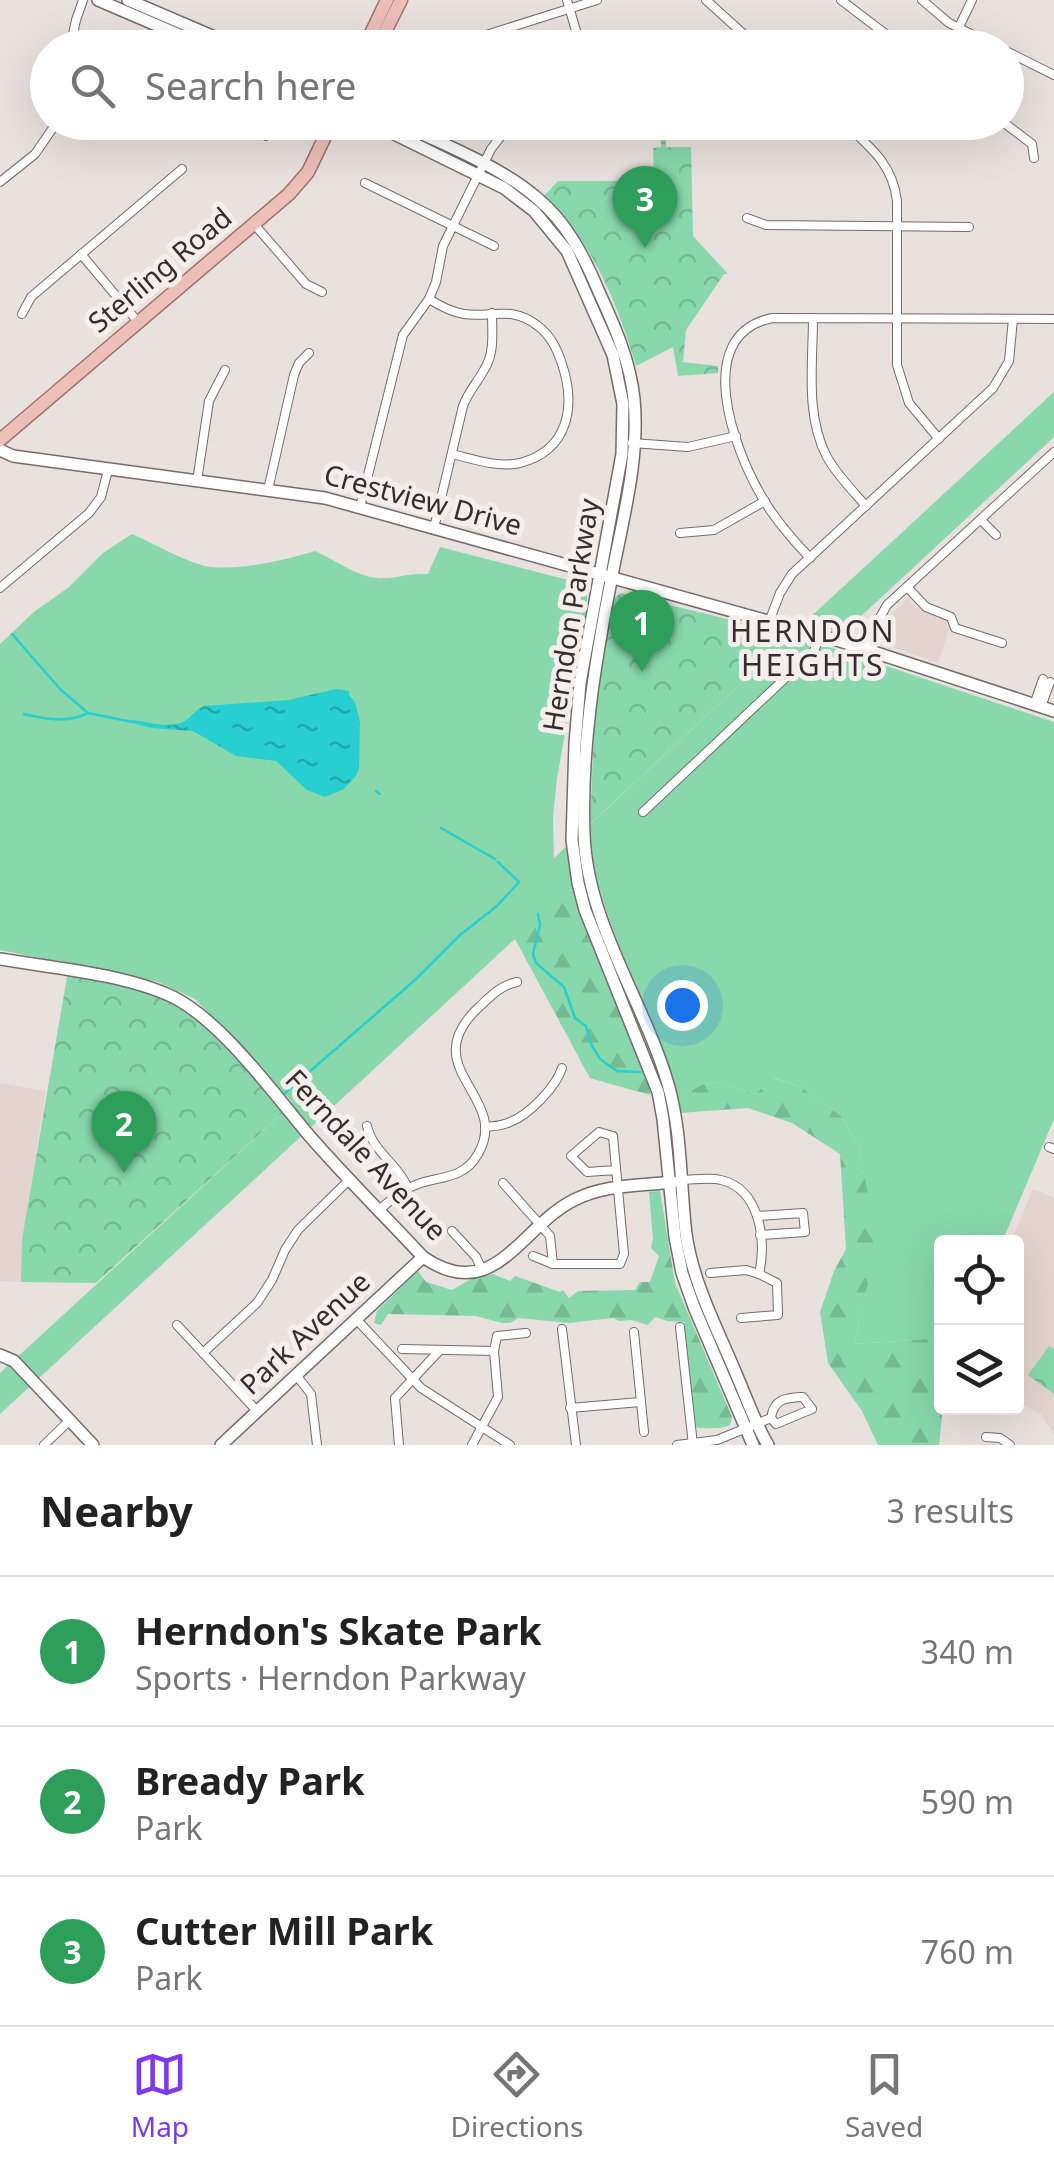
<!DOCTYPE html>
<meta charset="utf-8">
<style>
body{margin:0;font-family:"Noto Sans",sans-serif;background:#f2f2f2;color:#222}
.controls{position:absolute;right:30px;bottom:30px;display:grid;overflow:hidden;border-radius:10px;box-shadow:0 10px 40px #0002}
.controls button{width:90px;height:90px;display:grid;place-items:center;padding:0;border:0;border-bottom:2px solid #e0e0e0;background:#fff;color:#222;font:50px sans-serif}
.you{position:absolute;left:682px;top:1005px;width:35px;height:35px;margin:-25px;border:8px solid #fff;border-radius:50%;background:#1a73e8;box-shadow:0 0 0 15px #1a73e833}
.badge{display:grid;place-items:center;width:65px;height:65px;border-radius:50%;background:#7c3aed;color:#fff;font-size:32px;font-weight:700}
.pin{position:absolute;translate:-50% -82px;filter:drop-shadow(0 2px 5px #0008)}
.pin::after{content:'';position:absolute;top:52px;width:35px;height:30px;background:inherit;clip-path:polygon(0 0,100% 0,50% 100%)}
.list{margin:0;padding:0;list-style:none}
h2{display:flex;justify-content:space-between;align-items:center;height:130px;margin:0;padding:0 40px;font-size:42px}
h2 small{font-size:32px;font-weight:400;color:#767676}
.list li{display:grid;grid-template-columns:65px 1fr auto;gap:30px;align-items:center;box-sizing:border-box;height:150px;padding:0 40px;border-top:2px solid #e0e0e0}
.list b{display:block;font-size:38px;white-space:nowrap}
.list p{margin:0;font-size:32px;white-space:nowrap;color:#767676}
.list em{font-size:32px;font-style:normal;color:#767676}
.icon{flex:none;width:55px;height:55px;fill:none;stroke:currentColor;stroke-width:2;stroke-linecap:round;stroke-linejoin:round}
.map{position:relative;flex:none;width:1054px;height:1445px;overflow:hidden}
.search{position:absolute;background:#fff;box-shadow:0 10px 40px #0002;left:30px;right:30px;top:30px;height:110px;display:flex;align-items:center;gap:25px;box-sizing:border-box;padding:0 35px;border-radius:55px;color:#767676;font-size:38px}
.sheet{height:580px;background:#fff}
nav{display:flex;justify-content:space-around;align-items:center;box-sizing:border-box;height:140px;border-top:2px solid #e0e0e0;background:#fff;font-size:28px;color:#767676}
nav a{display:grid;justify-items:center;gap:5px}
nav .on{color:#7c3aed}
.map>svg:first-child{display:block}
.built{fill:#e4d4ce}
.green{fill:#88d8ab}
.forest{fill:url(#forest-firs)}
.park{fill:url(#park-crowns)}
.water{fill:url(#water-ripples)}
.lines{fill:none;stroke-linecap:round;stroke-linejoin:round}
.stream{stroke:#28cfd0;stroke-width:2.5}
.street-casing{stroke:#736c6a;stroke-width:10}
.secondary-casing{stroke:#736c6a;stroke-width:14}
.primary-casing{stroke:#a2716a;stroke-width:15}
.street{stroke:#fff;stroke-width:8}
.secondary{stroke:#fff;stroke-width:11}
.primary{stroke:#ecbfb9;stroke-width:12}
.labels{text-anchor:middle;stroke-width:10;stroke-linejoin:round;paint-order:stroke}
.street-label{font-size:28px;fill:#322f2e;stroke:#f6eeeb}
.neighbourhood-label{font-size:30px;letter-spacing:2.5px;fill:#322f2e;stroke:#f6eeeb}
</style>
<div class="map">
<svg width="1054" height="1445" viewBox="0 0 1054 1445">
<defs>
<pattern id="forest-firs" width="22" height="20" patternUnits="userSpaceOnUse" patternTransform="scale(2.5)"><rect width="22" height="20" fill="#88d8ab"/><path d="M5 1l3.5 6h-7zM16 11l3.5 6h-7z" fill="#76ba93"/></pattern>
<pattern id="park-crowns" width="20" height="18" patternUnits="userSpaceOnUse" patternTransform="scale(2.5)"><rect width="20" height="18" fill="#88d8ab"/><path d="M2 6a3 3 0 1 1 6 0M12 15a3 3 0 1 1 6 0" fill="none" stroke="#76ba93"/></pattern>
<pattern id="water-ripples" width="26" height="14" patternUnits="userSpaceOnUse" patternTransform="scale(2.5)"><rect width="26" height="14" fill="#28cfd0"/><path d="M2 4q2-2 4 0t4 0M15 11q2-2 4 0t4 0" fill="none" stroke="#23a8a9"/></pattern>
</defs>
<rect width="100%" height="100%" fill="#e9e1de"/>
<g class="built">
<polygon points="908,597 913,606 948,620 950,626 938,663 880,643 880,635 889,617"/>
<polygon points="0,1083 46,1091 22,1239 21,1282 0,1281"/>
<polygon points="1033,1189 1054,1198 1054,1435 1041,1414 1017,1402 1016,1242 1011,1242"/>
</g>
<g class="green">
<polygon points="1054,392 1054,437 843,633 804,623"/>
<path d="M132 534C150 542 187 562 205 566 235 572 286 560 315 551 335 560 356 576 377 578 394 580 410 572 428 574L440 547 580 583 587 593V606L557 779 553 816 554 858 793 635 1054 722V1119L1002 1242H942L941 1346 925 1339 854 1344 876 1243 859 1147 841 1116 801 1087 774 1078 757 1094 716 1082 703 1084 678 1098C658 1018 611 947 594 866L573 885 576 903 624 1026 643 1068 651 1095 590 1078 515 939 0 1414V1373L288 1108 292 1102 195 999 158 982 0 950V644L35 611 69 587 103 553Z"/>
</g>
<g class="forest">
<polygon points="573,885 580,916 643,1068 651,1095 590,1078 515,938"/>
<polygon points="773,1078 801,1087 841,1116 859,1147 877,1243 854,1344 926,1339 941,1346 943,1408 939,1445 878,1445 862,1411 828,1363 820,1312 834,1271 846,1249 840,1154 792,1123 748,1108 680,1113 678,1098 703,1084 717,1082 756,1094"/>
<path d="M660 1191 675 1283 732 1417 730 1425C724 1429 702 1429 695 1427L684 1322 667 1321 655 1317 648 1325 631 1320 619 1321 613 1318 569 1323 518 1318 510 1323H502L476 1316 388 1314 381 1325 374 1323 377 1311 418 1271 426 1282 452 1290 471 1279 493 1274 510 1281 515 1276 560 1292 563 1290 569 1298 578 1291 635 1290 640 1282H650L659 1256 651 1248 653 1239 649 1192Z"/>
</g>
<g class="park">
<path d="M661 123H666V147H691L693 236 728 274H724L686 330 683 362 718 366V373L678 376 673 347 636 366C618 305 592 240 544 196L558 181H654L653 148 661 147Z"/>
<polygon points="621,593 793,635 590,824 595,706 613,599"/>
<polygon points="68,971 136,983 190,1008 288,1108 96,1283 21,1282 22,1239"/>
<polygon points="1049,1346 1054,1349 1054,1394 1028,1375"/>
</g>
<path class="water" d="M336 689 349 691V695L355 702 360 722 359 768 356 776 344 789 325 797 307 790 276 761 236 756 193 731 152 728 133 723 131 720C146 721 169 729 183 722 191 718 195 710 203 706L289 700Z"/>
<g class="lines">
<g class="stream">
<polyline points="12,634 60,689 88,713 132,722"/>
<path d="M24 714C45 719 67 723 86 714"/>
<polyline points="376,791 380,794"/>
<polyline points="441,828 495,859"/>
<polyline points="538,914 540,925 533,954 536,963 564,987 575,1018 586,1026 591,1044 600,1059 617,1071 640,1072"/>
<polyline points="285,1093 415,980 460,935 497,906 519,882 498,862"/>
</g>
<g class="street-casing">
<g id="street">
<polyline points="567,0 581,48"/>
<polyline points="706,0 759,48"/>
<polyline points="841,0 904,48"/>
<polyline points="922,0 949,23 999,48"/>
<polyline points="959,27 972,0"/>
<polyline points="70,48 76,20 83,0"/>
<polyline points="445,48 597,0"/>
<polyline points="1006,51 1054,75"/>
<path d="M843 122C869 146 893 164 897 201V365L909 403 939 439"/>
<polyline points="1003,122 1032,144 1034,158"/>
<polyline points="266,136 272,122"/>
<polyline points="0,182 35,154 57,122"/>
<polyline points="365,183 494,246"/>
<polyline points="747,218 766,225 969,227"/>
<polyline points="254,224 306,284 322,292"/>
<polyline points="81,254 138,322"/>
<path d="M429 299C440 306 451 312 464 314 492 318 512 305 538 326 551 336 557 349 562 364 576 406 569 450 520 463 498 468 473 459 452 454"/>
<polyline points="22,314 31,297 182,169"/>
<path d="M813 318C813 363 805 416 827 457 837 475 852 490 866 506"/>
<polyline points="632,443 688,447 736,436"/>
<polyline points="197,481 209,401 225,370"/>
<polyline points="268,490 294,375 299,363 309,353"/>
<polyline points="360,507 403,335 429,299 436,282 443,246 491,149 512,122"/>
<polyline points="981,520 996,535"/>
<path d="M434 528 463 406C468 392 477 383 484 370 495 353 492 333 492 313"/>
<polyline points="680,533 714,530 765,501"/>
<path d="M810 558C792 539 775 520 762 497 734 450 691 335 772 318L1054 319"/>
<polyline points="907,587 926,607 951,617 955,628 1002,643"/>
<polyline points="0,588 89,513 101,497 108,470"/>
<polyline points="769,622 780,593 792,574 993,388 1009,361 1013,319"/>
<polyline points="866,650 873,630 887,605 1054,452"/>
<polyline points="1034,705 1043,679"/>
<polyline points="1041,707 1050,682"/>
<polyline points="643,812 814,651 820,636"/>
<path d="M367 1126C373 1152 398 1164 408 1188"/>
<path d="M485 1127C494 1126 502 1126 510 1122 529 1115 556 1087 562 1068"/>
<polyline points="1049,1147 1054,1149"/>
<path d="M681 1180C694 1180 708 1177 721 1180 760 1189 767 1241 759 1274L746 1270 710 1273"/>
<polyline points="503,1183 550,1236 553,1264"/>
<path d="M379 1210C391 1200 402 1189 418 1184 441 1176 464 1179 478 1154 512 1096 413 1069 479 1007 491 996 501 985 517 982"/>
<polyline points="757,1216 803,1213 805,1232 760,1235"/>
<polyline points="452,1231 476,1257 482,1270"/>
<polyline points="533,1256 553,1264 620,1264 624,1254 613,1136 599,1132 571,1156 587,1172 616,1170"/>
<polyline points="741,1318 778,1315 777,1283 759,1274"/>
<polyline points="356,1319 421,1388 510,1445"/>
<polyline points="177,1325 257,1411"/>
<polyline points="680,1327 693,1445"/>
<polyline points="562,1329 576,1445"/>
<polyline points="634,1332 644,1432"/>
<polyline points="402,1349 494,1351 498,1397 472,1445"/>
<polyline points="494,1351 497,1336 526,1333"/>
<polyline points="203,1353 257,1303 272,1280 285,1250 298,1230 350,1179"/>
<polyline points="296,1375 311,1394 317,1445"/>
<polyline points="570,1408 640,1402"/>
<polyline points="986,1437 1000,1438 1010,1445"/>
<polyline points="44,1445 70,1420"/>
<polyline points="399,1445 395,1398 440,1350"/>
<path d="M677 1445 717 1440 771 1418 776 1424 812 1409 803 1397C786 1398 774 1398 771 1418"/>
</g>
</g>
<g class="secondary-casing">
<g id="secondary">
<polyline points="98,0 210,48"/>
<polyline points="128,0 240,48"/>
<polyline points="370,122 504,188 534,211 567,251 613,355 623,404 622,454 580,683 575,744 572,840 578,883 585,910 658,1092 663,1119 675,1237 682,1273 694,1307 753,1445"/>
<path d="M398 122C443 145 499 165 537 198 567 223 584 256 599 292 615 327 630 361 634 399 640 462 621 525 610 586 594 668 581 750 584 834 587 923 643 999 668 1084 682 1132 680 1184 686 1234 693 1284 718 1330 737 1376 747 1399 755 1423 768 1445"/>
<polyline points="0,450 13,456 325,498 840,641 1054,711"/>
<path d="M0 959C54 968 124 974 173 997 221 1021 272 1091 307 1133 344 1176 385 1216 423 1257 494 1306 520 1227 574 1200 605 1184 639 1186 673 1182"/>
<polyline points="0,1355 14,1361 93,1445"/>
<polyline points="221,1445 423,1257"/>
</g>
</g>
<g class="primary-casing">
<g id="primary">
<polyline points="364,48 387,0"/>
<polyline points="377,48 401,0"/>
<polyline points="0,440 289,194 308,172 332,122"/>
</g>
</g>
<use href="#street" class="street"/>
<use href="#secondary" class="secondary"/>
<use href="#primary" class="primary"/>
</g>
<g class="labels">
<g class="street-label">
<text transform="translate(160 270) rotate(-40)" y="10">Sterling Road</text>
<text transform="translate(423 500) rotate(15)" y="10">Crestview Drive</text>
<text transform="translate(571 615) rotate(-81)" y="10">Herndon Parkway</text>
<text transform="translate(366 1155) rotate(47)" y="10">Ferndale Avenue</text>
<text transform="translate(305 1333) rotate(-43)" y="10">Park Avenue</text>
</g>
<g class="neighbourhood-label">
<text x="813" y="642">HERNDON<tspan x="813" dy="34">HEIGHTS</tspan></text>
</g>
</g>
</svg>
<div class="controls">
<button><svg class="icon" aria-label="locate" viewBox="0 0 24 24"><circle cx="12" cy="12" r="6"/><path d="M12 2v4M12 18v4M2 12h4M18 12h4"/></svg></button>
<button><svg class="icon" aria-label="layers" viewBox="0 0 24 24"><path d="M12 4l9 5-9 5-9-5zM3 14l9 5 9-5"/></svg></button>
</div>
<div class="you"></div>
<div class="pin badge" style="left:642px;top:672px;background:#2e9e5b">1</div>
<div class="pin badge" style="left:124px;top:1173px;background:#2e9e5b">2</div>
<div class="pin badge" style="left:645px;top:248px;background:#2e9e5b">3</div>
<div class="search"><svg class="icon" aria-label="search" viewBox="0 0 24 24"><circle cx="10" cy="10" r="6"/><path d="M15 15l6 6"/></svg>Search here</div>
</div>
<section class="sheet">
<h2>Nearby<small>3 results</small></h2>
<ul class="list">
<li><span class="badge" style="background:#2e9e5b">1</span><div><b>Herndon's Skate Park</b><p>Sports · Herndon Parkway</p></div><em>340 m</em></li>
<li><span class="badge" style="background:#2e9e5b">2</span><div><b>Bready Park</b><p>Park</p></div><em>590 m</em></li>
<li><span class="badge" style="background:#2e9e5b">3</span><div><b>Cutter Mill Park</b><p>Park</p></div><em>760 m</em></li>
</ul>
</section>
<nav>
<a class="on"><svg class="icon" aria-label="map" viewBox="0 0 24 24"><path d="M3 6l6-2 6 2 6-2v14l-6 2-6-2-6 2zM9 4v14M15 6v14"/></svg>Map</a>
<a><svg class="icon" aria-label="directions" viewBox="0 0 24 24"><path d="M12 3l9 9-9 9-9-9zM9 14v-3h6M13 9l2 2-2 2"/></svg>Directions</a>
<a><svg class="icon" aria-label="saved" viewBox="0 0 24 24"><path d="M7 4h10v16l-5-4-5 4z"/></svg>Saved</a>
</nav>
